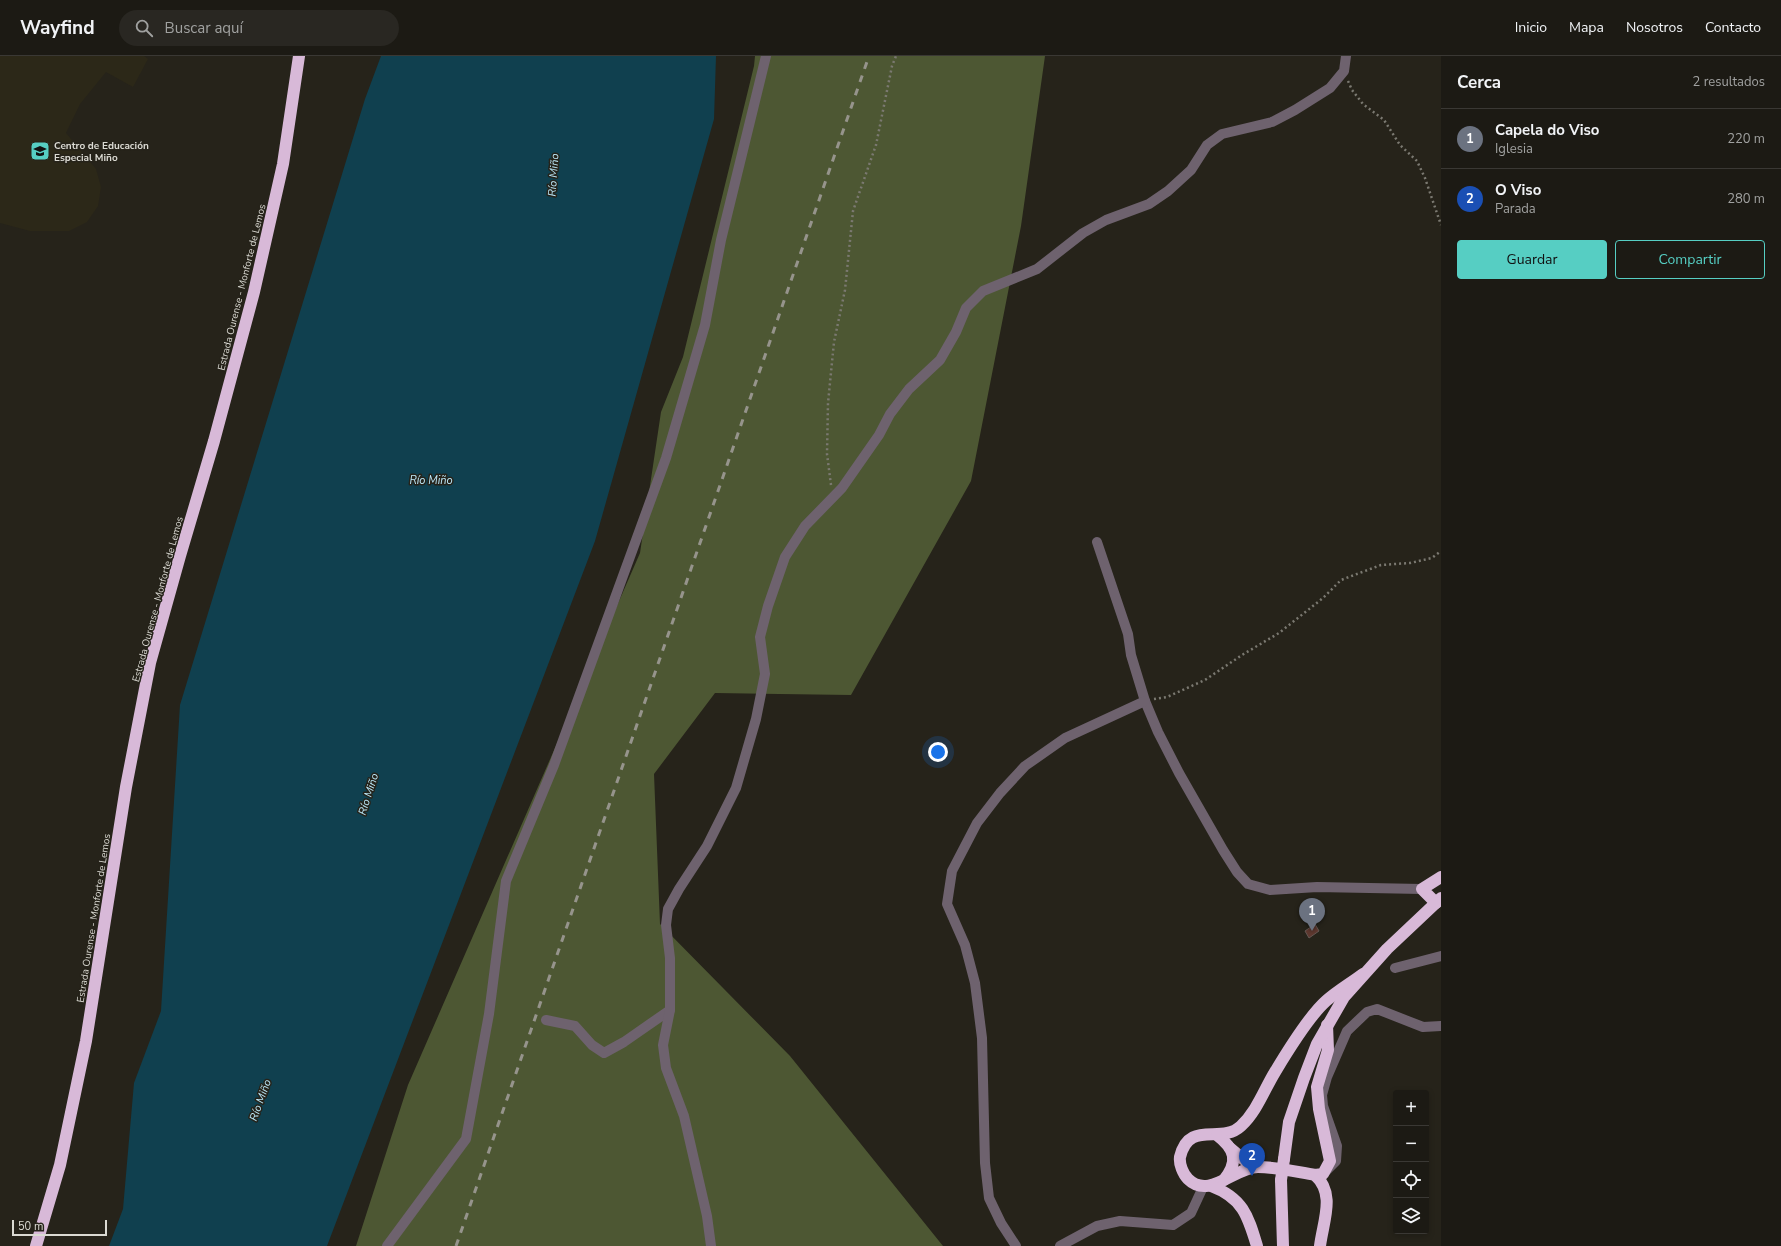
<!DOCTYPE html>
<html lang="es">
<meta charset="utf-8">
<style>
body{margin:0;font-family:"Nunito Sans",sans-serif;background:#292722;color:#f1f3f6}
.controls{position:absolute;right:12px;bottom:12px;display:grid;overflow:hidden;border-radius:4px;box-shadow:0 2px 6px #0003}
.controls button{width:36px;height:36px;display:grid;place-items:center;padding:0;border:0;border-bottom:1px solid #3a3834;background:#1c1a14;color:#f1f3f6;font:20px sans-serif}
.scale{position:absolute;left:12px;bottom:10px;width:95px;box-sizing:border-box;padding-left:4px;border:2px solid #dbdad3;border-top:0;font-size:11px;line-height:14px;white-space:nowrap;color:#dbdad3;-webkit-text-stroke:3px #26231a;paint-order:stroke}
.you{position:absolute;left:938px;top:696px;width:14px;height:14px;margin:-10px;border:3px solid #fff;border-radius:50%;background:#1a73e8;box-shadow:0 0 0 6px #1a73e833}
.badge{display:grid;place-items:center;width:26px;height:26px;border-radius:50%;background:#56cec3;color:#fff;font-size:13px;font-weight:700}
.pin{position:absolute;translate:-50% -33px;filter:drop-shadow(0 1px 2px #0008)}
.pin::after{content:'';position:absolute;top:21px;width:14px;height:12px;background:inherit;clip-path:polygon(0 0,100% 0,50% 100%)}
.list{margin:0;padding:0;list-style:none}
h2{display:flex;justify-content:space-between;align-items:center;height:52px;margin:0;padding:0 16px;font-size:17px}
h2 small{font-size:13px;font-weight:400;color:#a0a1a0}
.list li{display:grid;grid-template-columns:26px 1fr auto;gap:12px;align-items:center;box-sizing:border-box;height:60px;padding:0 16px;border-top:1px solid #3a3834}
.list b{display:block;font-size:15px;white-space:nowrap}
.list p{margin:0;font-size:13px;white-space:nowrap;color:#a0a1a0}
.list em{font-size:13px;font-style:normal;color:#a0a1a0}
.actions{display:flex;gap:8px;padding:12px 16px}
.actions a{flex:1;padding:9px 0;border:1px solid #56cec3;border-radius:4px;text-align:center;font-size:14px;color:#56cec3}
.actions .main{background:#56cec3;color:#111}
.icon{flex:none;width:22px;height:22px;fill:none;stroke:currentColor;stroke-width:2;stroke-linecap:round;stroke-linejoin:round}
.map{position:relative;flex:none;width:1441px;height:1190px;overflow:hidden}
header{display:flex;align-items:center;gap:24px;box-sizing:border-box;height:56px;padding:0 20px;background:#1c1a14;border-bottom:1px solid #3a3834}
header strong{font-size:19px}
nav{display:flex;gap:22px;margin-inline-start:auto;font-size:14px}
.search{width:280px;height:36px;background:#292722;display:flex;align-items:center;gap:10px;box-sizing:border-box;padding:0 14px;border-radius:22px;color:#a0a1a0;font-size:15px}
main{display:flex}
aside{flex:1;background:#1c1a14}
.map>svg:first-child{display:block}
.built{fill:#2c2818}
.forest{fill:#4d5733}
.water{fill:#10404f}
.building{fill:#5f3930;stroke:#645753}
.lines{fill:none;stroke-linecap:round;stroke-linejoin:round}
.path{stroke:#7b7971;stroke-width:2.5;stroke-dasharray:2 3;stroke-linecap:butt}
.minor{stroke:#6e626e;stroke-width:10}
.highway{stroke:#d8b9d8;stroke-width:12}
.rail{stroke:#96948c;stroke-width:3;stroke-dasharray:7 7;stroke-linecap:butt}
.highway-bridge{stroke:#d8b9d8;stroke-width:12}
.labels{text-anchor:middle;stroke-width:3;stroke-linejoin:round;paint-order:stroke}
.poi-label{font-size:10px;font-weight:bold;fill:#dbdad3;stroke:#26231a;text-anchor:start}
.street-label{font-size:10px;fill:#dbdad3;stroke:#26231a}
.water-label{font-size:11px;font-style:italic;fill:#bdeafb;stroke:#26231a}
</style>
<header>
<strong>Wayfind</strong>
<div class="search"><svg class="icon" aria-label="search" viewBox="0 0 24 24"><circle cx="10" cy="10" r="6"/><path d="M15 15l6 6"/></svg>Buscar aquí</div>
<nav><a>Inicio</a><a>Mapa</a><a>Nosotros</a><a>Contacto</a></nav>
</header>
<main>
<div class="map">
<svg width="1441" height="1190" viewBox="0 0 1441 1190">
<rect width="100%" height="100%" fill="#26231a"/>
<polygon class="built" points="0,0 144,0 148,3 133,31 106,16 80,48 66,77 96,113 101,131 98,150 87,166 69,175 30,175 0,167"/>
<polygon class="forest" points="755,0 1045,0 1021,170 971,425 851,639 715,637 654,718 660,868 790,1000 943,1190 356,1190 408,1029 640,497 661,356 683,301 754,10"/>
<polygon class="water" points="381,0 716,0 714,63 595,485 327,1190 109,1190 123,1153 134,1027 161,955 180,649 365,43"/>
<polygon class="building" points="1315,868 1319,875 1309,882 1305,875"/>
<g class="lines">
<g class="path">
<polyline points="1348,25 1352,34 1363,48 1384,64 1400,89 1417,105 1425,122 1441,169"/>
<polyline points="831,429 827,398 828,347 834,286 845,234 853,155 876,89 892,10 896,0"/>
<polyline points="1154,643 1167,641 1205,624 1242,599 1279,577 1323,542 1341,524 1381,509 1410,507 1432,502 1441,495"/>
</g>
<g class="minor">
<polyline points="1097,486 1128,578 1131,599 1145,645 1158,676 1179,717 1223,794 1237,816 1248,828 1270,834 1317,831 1422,833"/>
<polyline points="1395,912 1441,900"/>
<polyline points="546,964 575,970 592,989 604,997 624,986 670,954"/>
<polyline points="1326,1115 1336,1105 1337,1090 1323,1050 1322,1039 1327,1021 1347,975 1367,956 1377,953 1423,971 1441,970"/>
<polyline points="387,1190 466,1083 489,958 506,825 554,709 666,402 705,269 721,184 766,0"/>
<polyline points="711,1190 707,1160 684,1060 666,1012 663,989 670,954 670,902 666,869 668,853 679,833 707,790 736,732 756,663 765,618 760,581 768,550 785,501 805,470 842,432 879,379 890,358 909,333 940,304 956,276 966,252 983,235 1037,213 1083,177 1106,164 1149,148 1168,135 1191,114 1207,89 1222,78 1272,66 1295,54 1330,32 1344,15 1346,0"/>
<polyline points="1016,1190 1001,1167 989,1142 985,1107 982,982 975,927 965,889 947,848 952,815 977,767 1000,737 1025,710 1065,682 1145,645"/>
<polyline points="1060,1190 1097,1170 1120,1165 1173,1169 1191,1157 1204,1129"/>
</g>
<g class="highway">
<polyline points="1436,847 1422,833 1441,821"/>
<path d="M1327 969 1328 994 1317 1031 1319 1053 1330 1105 1323 1118 1315 1119C1297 1116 1277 1111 1258 1111 1235 1111 1209 1144 1188 1123 1183 1118 1179 1108 1180 1101 1189 1063 1221 1089 1241 1070 1257 1055 1264 1034 1275 1016 1287 996 1309 960 1326 945 1337 935 1351 927 1363 918"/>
<path d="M1217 1079C1235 1093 1239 1105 1224 1124"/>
<polyline points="1230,1092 1243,1103 1257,1111"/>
<polyline points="1284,1103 1289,1066 1304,1022 1317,988 1344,941 1387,893 1441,842"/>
<path d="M1315 1119C1336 1138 1323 1165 1320 1190"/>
<polyline points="1281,1124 1283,1190"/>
<path d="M1211 1130C1243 1142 1248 1160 1257 1190"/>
<polyline points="36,1190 60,1109 86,985 126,731 150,607 180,500 214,385 254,236 283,108 299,0"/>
</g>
<polyline class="rail" points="456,1190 869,0"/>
<polyline class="highway-bridge" points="1281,1124 1284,1103"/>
</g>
<defs>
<g id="school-square" transform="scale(1)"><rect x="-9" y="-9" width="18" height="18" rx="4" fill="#56cec3" stroke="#26231a"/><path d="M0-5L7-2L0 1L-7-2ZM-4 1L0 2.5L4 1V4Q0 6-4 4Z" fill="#111"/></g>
</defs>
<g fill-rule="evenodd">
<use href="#school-square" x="40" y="95"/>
</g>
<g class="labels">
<g class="poi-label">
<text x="54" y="93">Centro de Educación<tspan x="54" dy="12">Especial Miño</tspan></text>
</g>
<g class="street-label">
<text transform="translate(241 231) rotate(-76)" y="4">Estrada Ourense - Monforte de Lemos</text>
<text transform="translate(157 543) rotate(-75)" y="4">Estrada Ourense - Monforte de Lemos</text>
<text transform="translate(93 862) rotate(-81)" y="4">Estrada Ourense - Monforte de Lemos</text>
</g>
<g class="water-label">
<text transform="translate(553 119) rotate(-86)" y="4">Río Miño</text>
<text x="431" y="428">Río Miño</text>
<text transform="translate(368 738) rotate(-72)" y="4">Río Miño</text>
<text transform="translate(260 1044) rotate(-70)" y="4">Río Miño</text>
</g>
</g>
</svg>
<div class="controls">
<button>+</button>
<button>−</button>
<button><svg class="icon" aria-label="locate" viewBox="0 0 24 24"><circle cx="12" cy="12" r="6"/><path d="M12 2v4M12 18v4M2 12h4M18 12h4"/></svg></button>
<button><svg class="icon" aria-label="layers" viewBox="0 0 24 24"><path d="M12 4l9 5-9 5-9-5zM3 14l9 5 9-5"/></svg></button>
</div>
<div class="scale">50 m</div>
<div class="you"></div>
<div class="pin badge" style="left:1312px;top:875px;background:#6b7280">1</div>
<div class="pin badge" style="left:1252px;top:1120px;background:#1a4fb4">2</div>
</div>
<aside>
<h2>Cerca<small>2 resultados</small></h2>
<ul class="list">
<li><span class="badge" style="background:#6b7280">1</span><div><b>Capela do Viso</b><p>Iglesia</p></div><em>220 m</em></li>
<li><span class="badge" style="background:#1a4fb4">2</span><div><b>O Viso</b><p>Parada</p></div><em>280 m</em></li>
</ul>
<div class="actions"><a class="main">Guardar</a><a>Compartir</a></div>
</aside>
</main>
